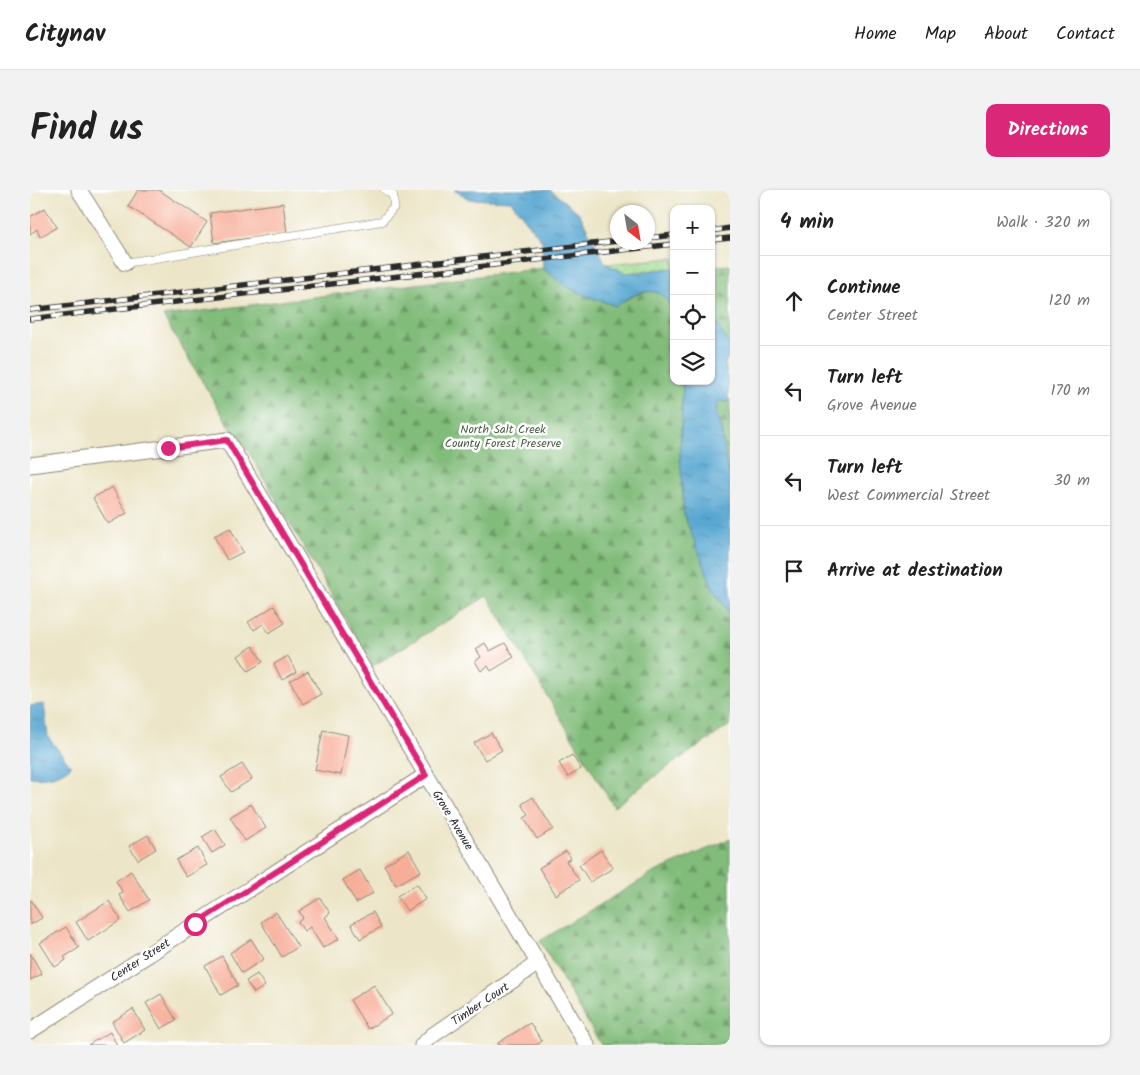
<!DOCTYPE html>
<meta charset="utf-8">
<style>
body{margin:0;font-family:Kalam,sans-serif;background:#f2f2f2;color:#222}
.controls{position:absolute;right:15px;top:15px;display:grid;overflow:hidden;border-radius:10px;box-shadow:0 1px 4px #0004}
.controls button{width:45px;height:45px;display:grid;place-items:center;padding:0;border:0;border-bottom:1px solid #e0e0e0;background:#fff;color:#222;font:25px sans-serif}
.compass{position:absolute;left:580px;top:15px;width:45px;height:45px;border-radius:50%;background:#fff;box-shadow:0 1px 4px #0004;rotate:149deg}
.stop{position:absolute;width:15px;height:15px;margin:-11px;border:4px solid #db2777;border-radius:50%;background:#fff}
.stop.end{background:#db2777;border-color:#fff;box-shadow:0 1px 5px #0008}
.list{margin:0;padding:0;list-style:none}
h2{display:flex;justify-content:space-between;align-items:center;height:65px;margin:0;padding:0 20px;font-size:21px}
h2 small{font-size:16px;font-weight:400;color:#767676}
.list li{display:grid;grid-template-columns:32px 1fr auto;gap:15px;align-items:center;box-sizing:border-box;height:90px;padding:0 20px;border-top:1px solid #e0e0e0}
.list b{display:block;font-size:19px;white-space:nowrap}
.list p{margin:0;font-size:16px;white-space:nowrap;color:#767676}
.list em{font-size:16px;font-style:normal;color:#767676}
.icon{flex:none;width:28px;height:28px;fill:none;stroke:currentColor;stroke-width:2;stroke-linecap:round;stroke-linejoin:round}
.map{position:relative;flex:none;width:700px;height:855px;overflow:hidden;border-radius:10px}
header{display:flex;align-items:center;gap:30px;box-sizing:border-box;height:70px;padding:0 25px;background:#fff;border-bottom:1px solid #e0e0e0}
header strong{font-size:24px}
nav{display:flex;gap:28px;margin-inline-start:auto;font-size:18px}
.intro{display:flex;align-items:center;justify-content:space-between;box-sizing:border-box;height:120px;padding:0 30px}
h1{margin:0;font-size:35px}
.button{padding:12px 22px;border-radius:10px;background:#db2777;color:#fff;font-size:18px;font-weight:700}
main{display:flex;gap:30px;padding:0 30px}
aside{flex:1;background:#fff;border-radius:10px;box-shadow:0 1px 4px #0004}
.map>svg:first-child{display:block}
.grass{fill:url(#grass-dots);stroke:#66845d}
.forest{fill:url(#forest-firs);stroke:#567452}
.water{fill:url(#water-ripples);stroke:#42697e}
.building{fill:#f7ae99}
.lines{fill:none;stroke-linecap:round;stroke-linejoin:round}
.lane-casing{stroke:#8c8879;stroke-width:9}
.street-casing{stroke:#8c8879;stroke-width:17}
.lane{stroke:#fff;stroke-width:8}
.street{stroke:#fff;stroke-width:15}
.rail-casing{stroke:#2b2b2b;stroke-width:5.5}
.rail{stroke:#fff;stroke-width:4;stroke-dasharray:11;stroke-linecap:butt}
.route{stroke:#db2777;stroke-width:6}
.labels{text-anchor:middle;stroke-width:5;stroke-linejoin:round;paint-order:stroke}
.park-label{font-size:12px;fill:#4f6049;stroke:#fff}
.street-label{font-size:12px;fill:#2b2b2b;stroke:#fff}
</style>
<header>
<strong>Citynav</strong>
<nav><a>Home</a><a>Map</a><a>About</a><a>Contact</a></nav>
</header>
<div class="intro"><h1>Find us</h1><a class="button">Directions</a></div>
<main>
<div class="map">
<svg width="700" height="855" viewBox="0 0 700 855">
<defs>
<pattern id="grass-dots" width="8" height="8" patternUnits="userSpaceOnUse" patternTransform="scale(1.25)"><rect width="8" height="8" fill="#a2dc8f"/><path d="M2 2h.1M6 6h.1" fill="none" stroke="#8cbd7c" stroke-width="1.8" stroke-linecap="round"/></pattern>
<pattern id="forest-firs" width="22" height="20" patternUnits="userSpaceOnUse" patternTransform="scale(1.25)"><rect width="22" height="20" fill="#81bc7a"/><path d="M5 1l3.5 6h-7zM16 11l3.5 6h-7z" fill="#6a9964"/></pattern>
<pattern id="water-ripples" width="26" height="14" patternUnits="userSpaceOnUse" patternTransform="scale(1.25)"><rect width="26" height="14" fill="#59a7d2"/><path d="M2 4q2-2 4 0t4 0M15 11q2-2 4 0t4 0" fill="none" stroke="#4a88ab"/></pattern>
</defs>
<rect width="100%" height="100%" fill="#fff"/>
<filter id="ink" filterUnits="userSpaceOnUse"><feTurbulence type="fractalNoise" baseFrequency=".02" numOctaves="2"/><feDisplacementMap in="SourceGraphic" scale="10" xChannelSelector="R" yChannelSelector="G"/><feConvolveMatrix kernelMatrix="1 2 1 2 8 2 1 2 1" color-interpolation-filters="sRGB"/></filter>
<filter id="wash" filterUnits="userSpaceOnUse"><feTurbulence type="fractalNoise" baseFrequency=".0096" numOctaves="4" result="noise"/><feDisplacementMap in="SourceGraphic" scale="20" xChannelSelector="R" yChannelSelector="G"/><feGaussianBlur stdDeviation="1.12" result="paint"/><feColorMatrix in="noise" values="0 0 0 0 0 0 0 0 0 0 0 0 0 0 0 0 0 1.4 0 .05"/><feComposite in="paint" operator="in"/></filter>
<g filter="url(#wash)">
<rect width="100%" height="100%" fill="#ece5c7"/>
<polygon class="grass" points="644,68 644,78 596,83 576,74"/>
<g class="forest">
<polygon points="700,75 700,157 683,127 681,122 681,76"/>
<path d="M513 78 535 96 557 106 586 116C655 69 644 149 644 191H653L650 264 683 399 700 424V535L632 581 584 617 457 406 343 476 210 247 202 241 133 126Z"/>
<polygon points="700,209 700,286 697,277 691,239 686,222 689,211 698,212"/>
<polygon points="700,649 700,854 571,855 510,751 623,683"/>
</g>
<g class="water">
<path d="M424 0H520L549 23 576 74 596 83 644 78V132C642 124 641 112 634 106 618 94 599 107 586 116L557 106 535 96 513 78 512 51 481 11 439 9Z"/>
<path d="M681 122 683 127 700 157 699 167 695 173C697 184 700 201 698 212L689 211 686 222 691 239 697 277 700 286V424L683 399 654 324 650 264 653 191H681Z"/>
<path d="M14 514 18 547 41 576C30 586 15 589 0 587V516Z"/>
</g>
<g id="blocks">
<g class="building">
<polygon points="108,0 129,0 177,32 161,57 98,16"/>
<polygon points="253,13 257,43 184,53 180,23"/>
<polygon points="15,18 27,37 10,47 7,39 0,44 0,27"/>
<polygon points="82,297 97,323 78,334 63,308"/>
<polygon points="200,338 213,362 197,370 184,346"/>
<polygon points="244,416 255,433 239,443 233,434 224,440 218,432"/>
<polygon points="455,453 460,461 475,453 484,467 461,481 458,476 451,481 445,471 451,467 446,459"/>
<polygon points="223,456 233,472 218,481 208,466"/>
<polygon points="258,466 266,482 252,490 244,474"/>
<polygon points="278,481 291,504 273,514 260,491"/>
<polygon points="293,540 318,545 311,585 285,580"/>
<polygon points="461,543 472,560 455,570 444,553"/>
<polygon points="542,565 551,579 538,587 529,573"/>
<polygon points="212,574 222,589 201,602 191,587"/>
<polygon points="503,607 523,639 507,649 494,628 499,625 492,614"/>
<polygon points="221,614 236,638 215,651 200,627"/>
<polygon points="185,639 195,655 182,663 172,647"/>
<polygon points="118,645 126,659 108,670 99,656"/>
<polygon points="168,658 177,675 156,687 146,670"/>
<polygon points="379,660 391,681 366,695 354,675"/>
<polygon points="571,660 583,678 560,692 549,675"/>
<polygon points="536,661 541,668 536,671 549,690 526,705 509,678"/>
<polygon points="330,680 343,703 326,713 313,690"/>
<polygon points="101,681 119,710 100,722 89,705 93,703 86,691"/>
<polygon points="387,694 396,709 377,721 367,706"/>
<polygon points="290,708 300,723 295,727 309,749 293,758 280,737 274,741 268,732 273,728 269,721"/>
<polygon points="1,710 12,728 0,735 0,711"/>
<polygon points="79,711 91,730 58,751 46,732"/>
<polygon points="246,722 268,757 252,767 231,732"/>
<polygon points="343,722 351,737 330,749 321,734"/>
<polygon points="36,737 49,758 34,767 36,770 25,777 10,753"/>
<polygon points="221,749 234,769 212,783 200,763"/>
<polygon points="0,763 12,784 0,790"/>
<polygon points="192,766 208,795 191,805 175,776"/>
<polygon points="227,784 235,796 224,803 216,791"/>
<polygon points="344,795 362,824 338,839 320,810"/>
<polygon points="131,804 146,830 131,839 116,813"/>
<polygon points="103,819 115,840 94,853 82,832"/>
<polygon points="500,833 512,851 506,855 469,855 468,853"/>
<polygon points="80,842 87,855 58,855"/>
</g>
</g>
</g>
<g filter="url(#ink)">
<use href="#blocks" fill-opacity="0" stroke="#8c8879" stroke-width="1"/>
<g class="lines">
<g class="lane-casing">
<polyline id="lane" points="95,73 352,31 364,17 363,5 355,0"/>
</g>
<g class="street-casing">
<g id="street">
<polyline points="49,0 95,73"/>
<polyline points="0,275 197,250 557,855"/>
<polyline points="0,841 396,585"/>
<polyline points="392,855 403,845 508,773"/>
</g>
</g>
<use href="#lane" class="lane"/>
<use href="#street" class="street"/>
<g class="rail-casing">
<g id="rail">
<polyline points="681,41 700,38"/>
<polyline points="618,48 644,45"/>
<polyline points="681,50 700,48"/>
<polyline points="0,120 588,51"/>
<polyline points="0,129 644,54"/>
</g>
</g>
<use href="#rail" class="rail"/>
</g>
</g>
<g class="lines" filter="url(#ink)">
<polyline class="route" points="138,258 197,250 396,585 165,734"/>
</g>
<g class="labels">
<g class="park-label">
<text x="473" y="243">North Salt Creek<tspan x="473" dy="14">County Forest Preserve</tspan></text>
</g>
<g class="street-label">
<text transform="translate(423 630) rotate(59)" y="4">Grove Avenue</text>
<text transform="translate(110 770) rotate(-33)" y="4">Center Street</text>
<text transform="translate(450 814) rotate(-34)" y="4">Timber Court</text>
</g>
</g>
</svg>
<div class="controls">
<button>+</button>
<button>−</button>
<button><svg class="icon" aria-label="locate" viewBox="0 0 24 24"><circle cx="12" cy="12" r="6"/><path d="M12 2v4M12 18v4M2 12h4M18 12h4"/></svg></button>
<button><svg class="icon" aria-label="layers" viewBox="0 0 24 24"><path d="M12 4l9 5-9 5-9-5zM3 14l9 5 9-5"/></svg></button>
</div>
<svg class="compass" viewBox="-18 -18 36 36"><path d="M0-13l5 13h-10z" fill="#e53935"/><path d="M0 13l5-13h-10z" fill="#767676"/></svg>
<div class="stop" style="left:165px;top:734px"></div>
<div class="stop end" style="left:138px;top:258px"></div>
</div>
<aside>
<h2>4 min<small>Walk · 320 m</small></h2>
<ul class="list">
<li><svg class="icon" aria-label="ahead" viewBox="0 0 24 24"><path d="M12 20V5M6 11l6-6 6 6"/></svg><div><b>Continue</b><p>Center Street</p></div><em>120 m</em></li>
<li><svg class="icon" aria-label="left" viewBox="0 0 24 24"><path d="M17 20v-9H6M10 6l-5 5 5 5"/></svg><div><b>Turn left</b><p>Grove Avenue</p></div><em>170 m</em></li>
<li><svg class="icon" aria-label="left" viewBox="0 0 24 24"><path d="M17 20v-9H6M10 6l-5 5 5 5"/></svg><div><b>Turn left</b><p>West Commercial Street</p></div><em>30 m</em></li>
<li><svg class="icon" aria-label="arrive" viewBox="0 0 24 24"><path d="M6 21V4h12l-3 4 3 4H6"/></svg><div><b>Arrive at destination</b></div></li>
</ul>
</aside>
</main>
